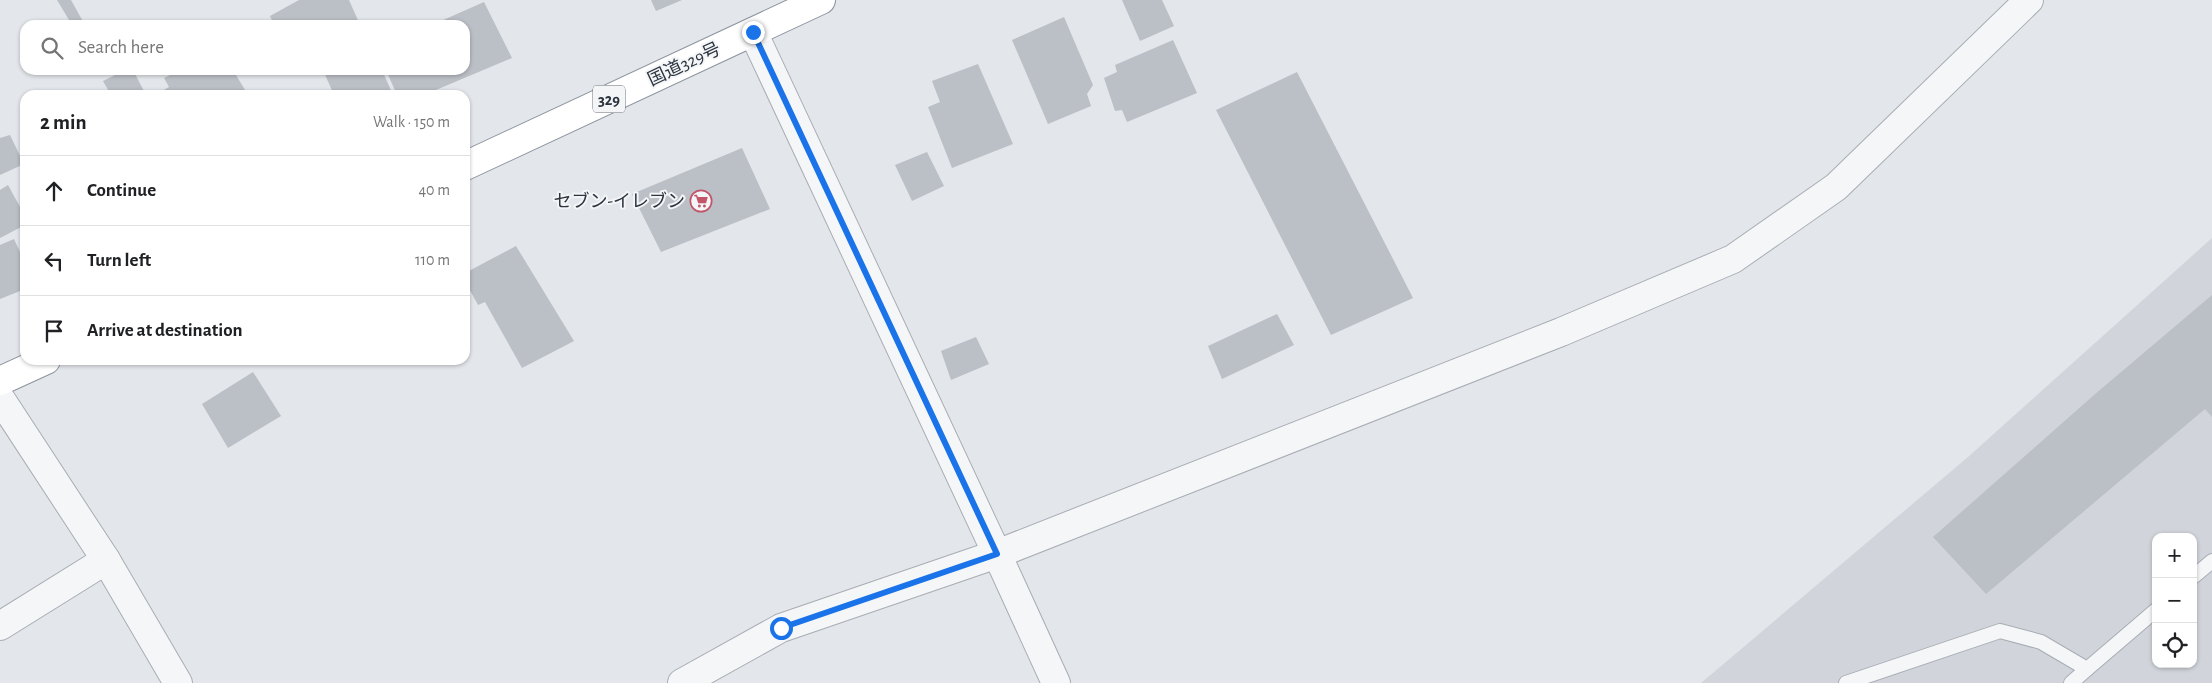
<!DOCTYPE html>
<meta charset="utf-8">
<style>
body{margin:0;font-family:"Alegreya Sans","Noto Sans JP",sans-serif;background:#f6f6f6;color:#202124}
.controls{position:absolute;right:15px;bottom:15px;display:grid;overflow:hidden;border-radius:10px;box-shadow:0 1px 4px #0004}
.controls button{width:45px;height:45px;display:grid;place-items:center;padding:0;border:0;border-bottom:1px solid #e0e0e0;background:#fff;color:#202124;font:25px sans-serif}
.stop{position:absolute;width:15px;height:15px;margin:-11px;border:4px solid #1a73e8;border-radius:50%;background:#fff}
.stop.end{background:#1a73e8;border-color:#fff;box-shadow:0 1px 5px #0008}
.list{margin:0;padding:0;list-style:none}
h2{display:flex;justify-content:space-between;align-items:center;height:65px;margin:0;padding:0 20px;font-size:21px}
h2 small{font-size:16px;font-weight:400;color:#757577}
.list li{display:grid;grid-template-columns:32px 1fr auto;gap:15px;align-items:center;box-sizing:border-box;height:70px;padding:0 20px;border-top:1px solid #e0e0e0}
.list b{display:block;font-size:19px;white-space:nowrap}
.list em{font-size:16px;font-style:normal;color:#757577}
.icon{flex:none;width:28px;height:28px;fill:none;stroke:currentColor;stroke-width:2;stroke-linecap:round;stroke-linejoin:round}
.map{position:relative;flex:none;width:2212px;height:683px;overflow:hidden}
.search{position:absolute;background:#fff;box-shadow:0 1px 4px #0004;left:20px;top:20px;width:450px;height:55px;display:flex;align-items:center;gap:12px;box-sizing:border-box;padding:0 18px;border-radius:15px;color:#757577;font-size:19px}
.panel{position:absolute;background:#fff;box-shadow:0 1px 4px #0004;left:20px;top:90px;width:450px;height:275px;border-radius:15px}
.map>svg:first-child{display:block}
.built{fill:#d1d5db;fill-rule:evenodd}
.building{fill:#bbbfc6}
.lines{fill:none;stroke-linecap:round;stroke-linejoin:round}
.service-casing{stroke:#a8adb4;stroke-width:16}
.minor-casing{stroke:#a8adb4;stroke-width:30}
.tertiary-casing{stroke:#a8adb4;stroke-width:30}
.trunk-casing{stroke:#8c949f;stroke-width:30}
.service{stroke:#f5f6f8;stroke-width:14}
.minor{stroke:#f5f6f8;stroke-width:28}
.tertiary{stroke:#f5f6f8;stroke-width:28}
.trunk{stroke:#fff;stroke-width:28}
.route{stroke:#1a73e8;stroke-width:6}
.labels{text-anchor:middle;stroke-width:4;stroke-linejoin:round;paint-order:stroke}
.shield{fill:#f3f5f7;stroke:#686e77;stroke-width:1}
.shield-label{font-size:16px;font-weight:bold;fill:#2c3440}
.street-label{font-size:18px;fill:#2c3440;stroke:#f3f5f7}
.poi-label{font-size:18px;fill:#2c3440;stroke:#f3f5f7;text-anchor:end}
</style>
<div class="map">
<svg width="2212" height="683" viewBox="0 0 2212 683">
<rect width="100%" height="100%" fill="#e3e6ea"/>
<path class="built" d="M2212 238V683H1701L1968 457ZM2156 537H2193V664H2156Z"/>
<g class="building">
<polygon points="57,0 71,0 85,25 72,25"/>
<polygon points="299,0 349,0 360,25 274,25 270,16"/>
<polygon points="651,0 682,0 656,11"/>
<polygon points="1122,0 1162,0 1174,26 1140,41"/>
<polygon points="484,2 512,58 424,95 397,95 386,70 465,70 465,25 432,25"/>
<polygon points="1064,17 1093,85 1087,94 1091,106 1048,124 1012,40"/>
<polygon points="1173,40 1197,93 1127,122 1122,110 1115,111 1104,78 1117,72 1115,65"/>
<polygon points="978,64 1013,144 952,168 928,107 940,102 932,81"/>
<polygon points="125,70 133,70 146,95 111,95 103,81"/>
<polygon points="180,70 233,70 248,95 155,95 169,87 164,78"/>
<polygon points="323,70 382,70 393,95 334,95"/>
<polygon points="1297,72 1413,298 1331,335 1216,110"/>
<polygon points="10,135 24,164 0,175 0,138"/>
<polygon points="742,148 770,209 661,252 632,194"/>
<polygon points="927,152 944,186 912,201 895,165"/>
<polygon points="8,185 25,216 25,225 0,238 0,190"/>
<polygon points="14,239 20,252 25,250 25,289 0,299 0,245"/>
<polygon points="516,246 574,341 522,368 485,302 478,305 465,281 465,273"/>
<polygon points="2212,295 2212,417 2205,409 1986,594 1933,537 2094,395"/>
<polygon points="1277,314 1294,345 1222,379 1208,346"/>
<polygon points="976,337 989,364 951,380 941,351"/>
<polygon points="253,372 281,416 228,448 202,404"/>
</g>
<g class="lines">
<g class="service-casing">
<g id="service">
<polyline points="2193,577 2212,561"/>
<polyline points="1846,683 2000,631 2041,642 2087,669 2156,610"/>
<polyline points="2071,683 2087,669"/>
</g>
</g>
<g class="minor-casing">
<polyline id="minor" points="997,554 1056,683"/>
</g>
<g class="tertiary-casing">
<g id="tertiary">
<polyline points="753,32 997,554"/>
<polyline points="0,398 106,560 178,683"/>
<polyline points="0,626 106,560"/>
<polyline points="682,683 781,628 997,554 1561,332 1733,259 1836,187 2029,0"/>
</g>
</g>
<g class="trunk-casing">
<g id="trunk">
<polyline points="465,166 821,0"/>
<polyline points="0,381 46,360"/>
</g>
</g>
<use href="#service" class="service"/>
<use href="#minor" class="minor"/>
<use href="#tertiary" class="tertiary"/>
<use href="#trunk" class="trunk"/>
</g>
<g class="lines">
<polyline class="route" points="753,32 997,554 781,628"/>
</g>
<defs>
<g id="supermarket-ring" transform="scale(1.125)"><circle r="9.5" fill="#f3f5f7" stroke="#c25568" stroke-width="1.5"/><path d="M-6-5.5h2.5l.6 2H6L4.5 2H-2.5L-4.4-4H-6ZM-1.5 3.2a1.3 1.3 0 1 0 .1 0ZM3 3.2a1.3 1.3 0 1 0 .1 0Z" fill="#c25568"/></g>
</defs>
<g fill-rule="evenodd">
<use href="#supermarket-ring" x="701" y="201"/>
</g>
<g class="labels">
<rect class="shield" x="593" y="85.5" width="32" height="27" rx="4"/>
<g class="shield-label">
<text x="609" y="105">329</text>
</g>
<g class="street-label">
<text transform="translate(684 64) rotate(-25)" y="6">国道329号</text>
</g>
<g class="poi-label">
<text x="685" y="207">セブン-イレブン</text>
</g>
</g>
</svg>
<div class="controls">
<button>+</button>
<button>−</button>
<button><svg class="icon" aria-label="locate" viewBox="0 0 24 24"><circle cx="12" cy="12" r="6"/><path d="M12 2v4M12 18v4M2 12h4M18 12h4"/></svg></button>
</div>
<div class="stop" style="left:781px;top:628px"></div>
<div class="stop end" style="left:753px;top:32px"></div>
<div class="search"><svg class="icon" aria-label="search" viewBox="0 0 24 24"><circle cx="10" cy="10" r="6"/><path d="M15 15l6 6"/></svg>Search here</div>
<section class="panel">
<h2>2 min<small>Walk · 150 m</small></h2>
<ul class="list">
<li><svg class="icon" aria-label="ahead" viewBox="0 0 24 24"><path d="M12 20V5M6 11l6-6 6 6"/></svg><div><b>Continue</b></div><em>40 m</em></li>
<li><svg class="icon" aria-label="left" viewBox="0 0 24 24"><path d="M17 20v-9H6M10 6l-5 5 5 5"/></svg><div><b>Turn left</b></div><em>110 m</em></li>
<li><svg class="icon" aria-label="arrive" viewBox="0 0 24 24"><path d="M6 21V4h12l-3 4 3 4H6"/></svg><div><b>Arrive at destination</b></div></li>
</ul>
</section>
</div>
